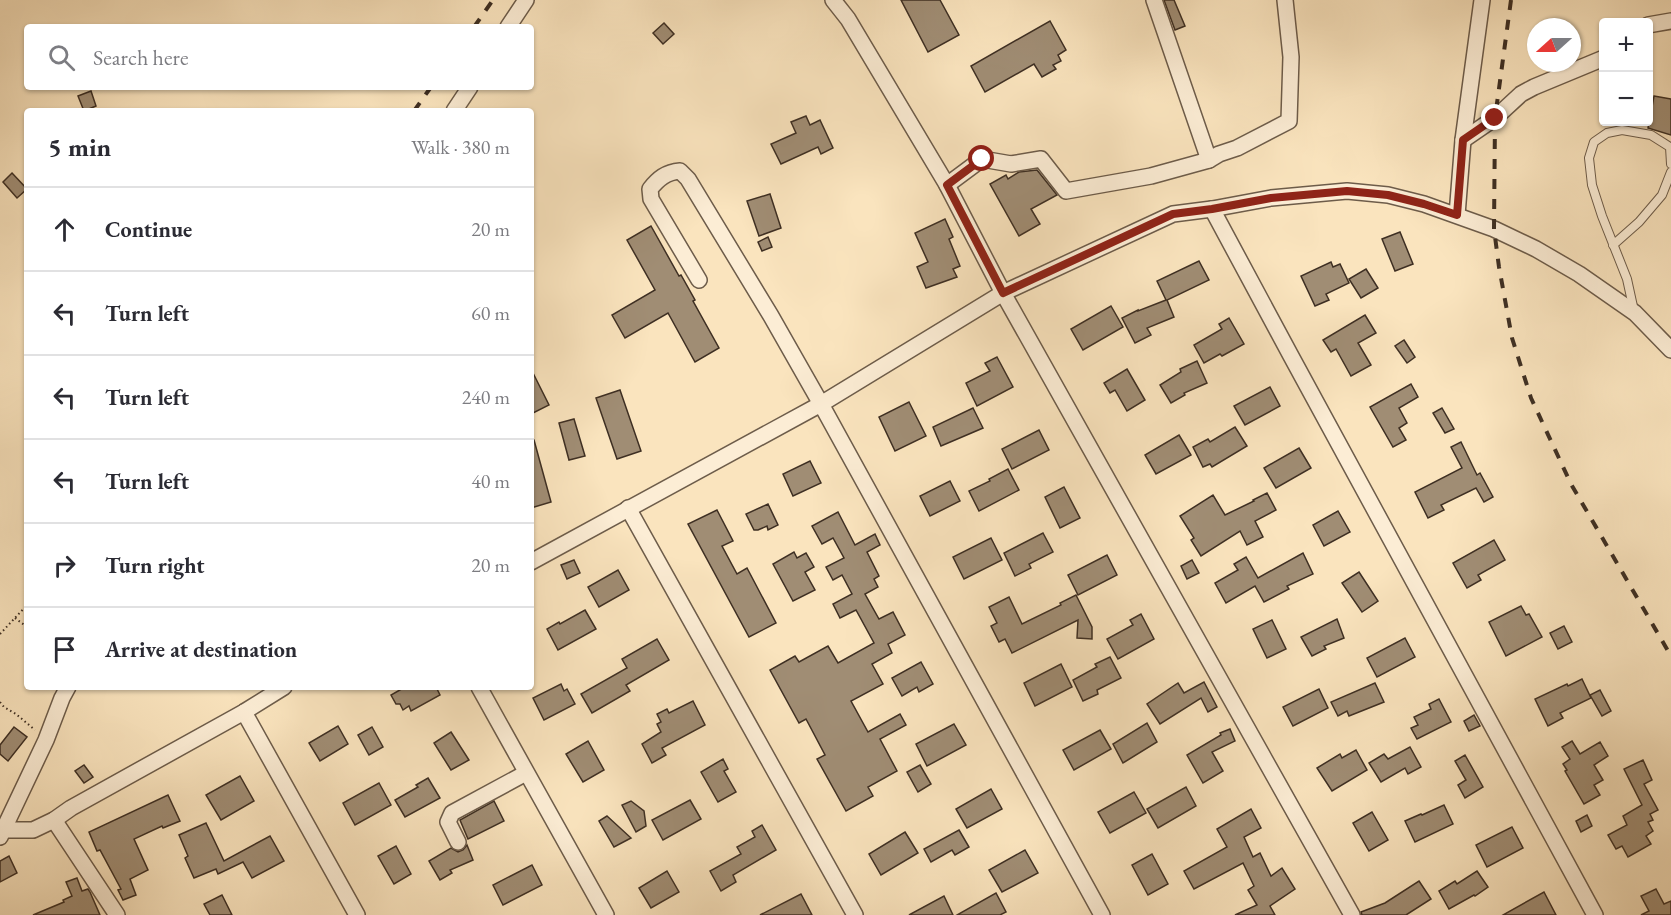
<!DOCTYPE html>
<meta charset="utf-8">
<style>
body{margin:0;font-family:"EB Garamond",serif;background:#f7f7f7;color:#2b2b33}
.controls{position:absolute;right:18px;top:18px;display:grid;overflow:hidden;border-radius:6px;box-shadow:0 2px 4px #0004}
.controls button{width:54px;height:54px;display:grid;place-items:center;padding:0;border:0;border-bottom:2px solid #e1e1e2;background:#fff;color:#2b2b33;font:30px sans-serif}
.compass{position:absolute;left:1527px;top:18px;width:54px;height:54px;border-radius:50%;background:#fff;box-shadow:0 2px 4px #0004;rotate:249deg}
.stop{position:absolute;width:18px;height:18px;margin:-14px;border:4px solid #8f2418;border-radius:50%;background:#fff}
.stop.end{background:#8f2418;border-color:#fff;box-shadow:0 2px 6px #0008}
.list{margin:0;padding:0;list-style:none}
h2{display:flex;justify-content:space-between;align-items:center;height:78px;margin:0;padding:0 24px;font-size:26px}
h2 small{font-size:20px;font-weight:400;color:#7c7c81}
.list li{display:grid;grid-template-columns:39px 1fr auto;gap:18px;align-items:center;box-sizing:border-box;height:84px;padding:0 24px;border-top:2px solid #e1e1e2}
.list b{display:block;font-size:22px;white-space:nowrap}
.list em{font-size:20px;font-style:normal;color:#7c7c81}
.icon{flex:none;width:33px;height:33px;fill:none;stroke:currentColor;stroke-width:2;stroke-linecap:round;stroke-linejoin:round}
.map{position:relative;flex:none;width:1671px;height:915px;overflow:hidden}
.search{position:absolute;background:#fff;box-shadow:0 2px 4px #0004;left:24px;top:24px;width:510px;height:66px;display:flex;align-items:center;gap:15px;box-sizing:border-box;padding:0 21px;border-radius:6px;color:#7c7c81;font-size:22px}
.panel{position:absolute;background:#fff;box-shadow:0 2px 4px #0004;left:24px;top:108px;width:510px;height:582px;border-radius:6px}
.map>svg:first-child{display:block}
.building{fill:#a08d74;stroke:#3e2f23;stroke-width:1.5}
.lines{fill:none;stroke-linecap:round;stroke-linejoin:round}
.service-casing{stroke:#6d5c4a;stroke-width:10}
.minor-casing{stroke:#6d5c4a;stroke-width:18}
.path{stroke:#3e2f23;stroke-width:2;stroke-dasharray:1.5 3;stroke-linecap:butt}
.service{stroke:#fcedd5;stroke-width:8}
.minor{stroke:#fcedd5;stroke-width:15}
.rail{stroke:#3e2f23;stroke-width:4;stroke-dasharray:10 10;stroke-linecap:butt}
.route{stroke:#8f2418;stroke-width:8}
</style>
<div class="map">
<svg width="1671" height="915" viewBox="0 0 1671 915">
<rect width="100%" height="100%" fill="#fae4be"/>
<filter id="stains"><feTurbulence type="fractalNoise" baseFrequency=".00333" numOctaves="4"/><feColorMatrix values="0 0 0 0 .2 0 0 0 0 .09 0 0 0 0 .02 0 0 0 .5 -.17"/></filter>
<radialGradient id="worn" r=".72"><stop offset=".6" stop-color="#630" stop-opacity="0"/><stop offset="1" stop-color="#630" stop-opacity=".3"/></radialGradient>
<g class="building">
<polygon points="901,0 940,0 959,35 928,52"/>
<polygon points="1164,0 1174,0 1185,26 1175,30"/>
<polygon points="1050,21 1066,50 1058,55 1061,61 1053,65 1056,69 1042,77 1034,64 985,92 971,66"/>
<polygon points="664,23 674,34 663,44 653,33"/>
<polygon points="91,91 96,106 84,111 78,96"/>
<polygon points="1654,96 1671,99 1671,135 1648,128"/>
<polygon points="806,116 810,125 820,120 833,148 821,154 818,147 781,164 771,144 796,133 791,122"/>
<polygon points="1037,170 1057,195 1031,209 1040,224 1019,236 990,184 1006,175 1008,179 1019,172"/>
<polygon points="12,173 27,189 17,198 3,182"/>
<polygon points="770,194 781,228 759,236 747,201"/>
<polygon points="945,219 953,237 949,239 960,266 953,269 957,277 926,288 917,267 928,262 915,233"/>
<polygon points="651,226 679,276 681,275 695,300 693,301 719,348 695,362 668,313 625,338 612,315 655,290 627,240"/>
<polygon points="1400,232 1413,264 1395,271 1382,239"/>
<polygon points="768,237 772,247 762,251 758,242"/>
<polygon points="1199,261 1209,280 1167,300 1174,317 1147,328 1151,335 1135,343 1122,318 1138,310 1138,311 1166,300 1157,281"/>
<polygon points="1331,262 1333,267 1340,264 1349,283 1326,294 1329,300 1315,306 1301,276"/>
<polygon points="1366,269 1378,288 1361,298 1349,279"/>
<polygon points="1111,306 1123,327 1083,350 1071,329"/>
<polygon points="1365,315 1376,333 1358,343 1371,365 1351,376 1336,349 1331,352 1323,340"/>
<polygon points="1229,318 1244,344 1222,356 1220,354 1204,363 1194,345 1222,329 1219,324"/>
<polygon points="1404,340 1415,357 1407,363 1395,346"/>
<polygon points="997,357 1013,387 977,406 966,383 990,371 985,363"/>
<polygon points="1197,361 1207,383 1184,393 1185,395 1171,403 1160,385 1181,372 1180,369"/>
<polygon points="531,369 549,405 531,414"/>
<polygon points="1127,369 1145,400 1127,411 1115,390 1110,393 1104,383"/>
<polygon points="1411,384 1418,397 1399,408 1407,423 1399,428 1406,440 1393,447 1370,407"/>
<polygon points="1270,387 1280,406 1245,425 1234,406"/>
<polygon points="620,390 641,451 617,459 596,398"/>
<polygon points="909,402 926,436 895,451 879,417"/>
<polygon points="973,408 983,428 941,446 933,427"/>
<polygon points="1442,408 1454,429 1445,433 1433,413"/>
<polygon points="574,419 585,456 569,460 559,423"/>
<polygon points="1235,427 1247,446 1212,467 1210,464 1203,467 1193,447 1208,439 1210,442"/>
<polygon points="1039,430 1049,450 1012,469 1002,449"/>
<polygon points="1179,435 1191,455 1156,474 1145,455"/>
<polygon points="531,440 534,440 551,502 531,508"/>
<polygon points="1461,442 1477,475 1480,473 1493,497 1484,502 1476,488 1441,505 1444,510 1428,518 1415,492 1462,468 1451,447"/>
<polygon points="1299,448 1311,468 1276,488 1264,468"/>
<polygon points="810,461 821,483 793,496 783,474"/>
<polygon points="1008,469 1019,490 979,511 969,491 990,481 989,479"/>
<polygon points="950,481 960,501 930,516 920,496"/>
<polygon points="1064,487 1080,518 1060,528 1045,497"/>
<polygon points="1267,493 1276,510 1255,521 1263,537 1247,545 1240,531 1201,556 1191,540 1194,538 1180,516 1213,495 1225,515 1254,501 1253,500"/>
<polygon points="768,504 778,525 768,530 767,526 758,530 754,530 746,514"/>
<polygon points="717,510 733,541 722,546 737,574 747,568 776,623 749,637 688,524"/>
<polygon points="1338,511 1350,532 1324,546 1313,525"/>
<polygon points="838,512 855,545 875,534 880,545 867,552 879,576 874,579 878,587 865,594 879,619 893,612 905,635 888,644 892,653 872,664 883,684 851,701 868,732 900,714 906,725 880,739 897,771 868,787 873,796 846,811 817,759 825,755 806,719 799,723 770,670 795,656 799,662 828,646 838,663 874,643 856,610 840,618 833,604 852,594 842,575 833,580 826,567 844,558 833,538 822,544 812,526"/>
<polygon points="1043,533 1053,552 1029,564 1031,568 1015,576 1004,553"/>
<polygon points="991,538 1002,560 964,579 953,557"/>
<polygon points="1494,540 1505,560 1478,575 1481,580 1467,588 1453,563"/>
<polygon points="794,552 797,558 806,553 814,567 805,572 815,590 793,601 773,564"/>
<polygon points="1303,553 1313,574 1287,586 1289,589 1264,602 1255,586 1226,603 1215,583 1238,570 1234,564 1246,557 1258,578"/>
<polygon points="1107,555 1117,575 1078,595 1068,575"/>
<polygon points="574,560 580,573 567,579 561,565"/>
<polygon points="1192,560 1199,573 1187,579 1181,566"/>
<polygon points="618,570 629,590 599,607 588,587"/>
<polygon points="1359,572 1378,601 1362,612 1342,583"/>
<polygon points="1076,595 1092,627 1092,639 1077,638 1078,620 1012,653 1005,639 999,642 991,626 997,623 989,607 1009,597 1022,624 1061,605 1060,603"/>
<polygon points="1521,606 1526,615 1529,614 1542,637 1506,656 1489,622"/>
<polygon points="585,610 596,629 558,650 547,629 559,622 560,624"/>
<polygon points="1141,614 1154,639 1118,659 1107,639 1133,625 1130,620"/>
<polygon points="1337,619 1344,638 1324,646 1326,649 1312,656 1301,637"/>
<polygon points="1272,620 1286,649 1267,658 1253,629"/>
<polygon points="1564,626 1572,642 1558,649 1550,633"/>
<polygon points="1405,638 1415,657 1377,677 1367,658"/>
<polygon points="657,639 669,660 626,685 630,691 592,713 581,694 627,668 622,659"/>
<polygon points="1110,657 1121,678 1097,690 1098,694 1083,701 1073,680 1097,667 1095,664"/>
<polygon points="921,662 933,684 919,692 917,687 902,696 892,678"/>
<polygon points="1061,664 1072,687 1035,706 1024,683"/>
<polygon points="1582,679 1591,698 1560,713 1563,718 1548,726 1535,699 1567,684 1568,686"/>
<polygon points="1204,682 1217,707 1208,712 1201,698 1160,724 1147,704 1178,683 1184,693"/>
<polygon points="1375,683 1384,702 1349,716 1347,711 1338,716 1331,702"/>
<polygon points="561,684 564,691 567,689 575,704 544,720 533,698"/>
<polygon points="405,687 436,687 440,695 411,711 409,706 403,710 400,704 396,704 391,695"/>
<polygon points="1319,689 1328,708 1293,726 1283,707"/>
<polygon points="1600,690 1611,711 1602,716 1590,695"/>
<polygon points="1439,699 1451,722 1417,739 1411,728 1418,725 1414,717 1431,709 1429,704"/>
<polygon points="693,701 705,725 662,748 666,755 652,763 642,744 661,732 657,724 661,722 657,714 667,709 669,713"/>
<polygon points="1474,715 1480,726 1469,731 1464,721"/>
<polygon points="1147,723 1157,742 1123,763 1113,744"/>
<polygon points="954,724 966,745 927,766 916,744"/>
<polygon points="338,726 348,744 320,761 309,743"/>
<polygon points="14,727 27,737 8,761 0,754 0,745"/>
<polygon points="372,727 383,747 369,755 358,735"/>
<polygon points="1230,729 1235,741 1212,752 1223,771 1203,783 1187,755 1221,735 1220,733"/>
<polygon points="1100,730 1111,749 1074,770 1063,750"/>
<polygon points="451,732 469,760 451,770 434,743"/>
<polygon points="588,741 604,770 583,782 566,754"/>
<polygon points="1572,741 1580,754 1600,742 1608,756 1594,765 1603,780 1594,785 1600,795 1584,804 1565,771 1567,770 1563,764 1570,759 1562,747"/>
<polygon points="1410,747 1421,767 1408,774 1405,768 1381,782 1369,763 1384,754 1388,759"/>
<polygon points="1356,750 1367,770 1332,791 1317,768 1340,754 1342,758"/>
<polygon points="1465,755 1483,787 1465,798 1458,785 1466,780 1455,761"/>
<polygon points="723,759 728,769 724,771 736,792 718,802 701,772"/>
<polygon points="1643,760 1652,780 1644,784 1658,810 1650,814 1653,820 1648,822 1653,831 1646,836 1651,844 1628,857 1622,846 1616,849 1608,835 1627,825 1623,816 1642,805 1624,769"/>
<polygon points="84,765 93,777 84,783 75,771"/>
<polygon points="920,765 931,784 918,792 907,772"/>
<polygon points="240,776 254,801 221,820 206,795"/>
<polygon points="428,778 440,798 405,817 395,800 418,787 416,785"/>
<polygon points="379,783 391,805 355,825 343,803"/>
<polygon points="1186,787 1196,806 1158,828 1147,809"/>
<polygon points="991,789 1002,809 967,828 956,809"/>
<polygon points="1134,792 1146,813 1110,833 1098,812"/>
<polygon points="168,795 180,821 163,828 162,826 134,839 148,870 130,879 136,895 123,900 118,890 121,889 100,850 97,851 89,832"/>
<polygon points="690,800 701,819 663,840 652,820"/>
<polygon points="494,801 504,821 468,839 460,820"/>
<polygon points="631,801 644,811 646,826 636,832 622,805"/>
<polygon points="1444,805 1453,824 1415,842 1405,821 1421,814 1422,815"/>
<polygon points="1251,809 1261,828 1244,837 1253,857 1260,853 1271,876 1282,868 1295,889 1270,906 1275,915 1235,915 1257,905 1248,890 1254,886 1243,863 1194,889 1184,871 1227,847 1217,829"/>
<polygon points="1372,812 1388,840 1369,851 1353,823"/>
<polygon points="1587,815 1592,826 1581,832 1576,821"/>
<polygon points="607,816 631,838 614,847 599,821"/>
<polygon points="206,823 224,861 270,836 284,861 252,878 243,862 218,874 216,869 194,878 185,858 188,856 179,835"/>
<polygon points="762,825 776,850 733,875 736,882 721,891 710,871 741,854 737,847 755,837 752,831"/>
<polygon points="1512,827 1523,848 1487,867 1476,845"/>
<polygon points="959,830 969,847 955,855 952,850 931,862 924,849"/>
<polygon points="905,832 918,853 881,875 869,854"/>
<polygon points="467,845 473,860 450,870 452,873 440,880 429,861 451,848 458,852 463,850"/>
<polygon points="396,846 411,874 394,884 378,856"/>
<polygon points="1025,850 1038,873 1002,892 989,870"/>
<polygon points="1152,854 1168,884 1148,895 1132,865"/>
<polygon points="9,856 17,873 0,882 0,861"/>
<polygon points="532,865 542,885 503,905 493,885"/>
<polygon points="667,871 679,892 651,908 639,888"/>
<polygon points="1477,871 1488,887 1475,896 1474,895 1449,909 1439,891 1455,881 1457,884"/>
<polygon points="77,878 82,891 88,889 90,892 100,915 33,915 64,902 63,900 72,896 66,882"/>
<polygon points="1419,881 1431,899 1406,915 1362,915 1361,912 1385,903"/>
<polygon points="1656,889 1664,904 1671,901 1671,915 1641,915 1649,911 1641,896"/>
<polygon points="1544,892 1556,915 1503,915"/>
<polygon points="996,893 1006,912 1000,915 957,915"/>
<polygon points="801,894 812,915 760,915"/>
<polygon points="222,895 232,915 210,915 204,904"/>
<polygon points="944,896 953,915 909,915"/>
</g>
<g class="lines">
<g class="service-casing">
<g id="service">
<polyline points="1613,245 1639,222 1662,195 1671,172"/>
<polyline points="1634,311 1627,279 1602,216 1592,185 1589,158 1594,142 1607,133 1622,130 1651,135 1670,147 1671,164"/>
</g>
</g>
<g class="minor-casing">
<g id="minor">
<polyline points="833,0 848,19 947,185 1003,293 1352,915"/>
<polyline points="1154,0 1209,160"/>
<polyline points="1648,25 1671,21"/>
<polyline points="508,27 526,0"/>
<polyline points="454,111 470,87"/>
<polyline points="1463,140 1495,118 1521,94 1534,87 1604,58"/>
<polyline points="947,185 982,159 1011,164 1041,159 1066,191 1151,176 1209,160 1219,154 1237,148 1289,121 1291,57 1285,0"/>
<path d="M1212 209C1338 445 1467 679 1595 915"/>
<polyline points="1457,215 1463,140 1482,0"/>
<path d="M699 280 651 199 650 189C658 179 666 172 680 171L688 179 771 316 821 404 1102 915"/>
<polyline points="628,508 855,915"/>
<polyline points="531,562 821,404 1003,293 1173,214 1212,209 1271,198 1347,191 1388,195 1424,204 1494,229 1536,249 1579,274 1635,313 1671,350"/>
<polyline points="479,687 606,915"/>
<polyline points="244,712 357,915"/>
<polyline points="54,820 117,915"/>
<polyline points="4,830 33,830 54,820 71,808 244,712 284,687"/>
<polyline points="0,837 46,740 62,698 68,687"/>
<polyline points="458,842 448,822 452,813 526,773"/>
</g>
</g>
<g class="path">
<polyline points="15,618 27,627"/>
<polyline points="0,634 27,605"/>
<polyline points="0,702 4,707 16,714 35,730"/>
</g>
<use href="#service" class="service"/>
<use href="#minor" class="minor"/>
<g class="rail">
<polyline points="1511,0 1495,118 1494,229 1499,267 1512,338 1531,398 1571,484 1671,656"/>
<polyline points="474,27 493,0"/>
<polyline points="414,111 431,87"/>
</g>
</g>
<g class="lines">
<polyline class="route" points="982,159 947,185 1003,293 1173,214 1212,209 1271,198 1347,191 1388,195 1424,204 1457,215 1463,140 1495,118"/>
</g>
<rect width="100%" height="100%" filter="url(#stains)"/>
<rect width="100%" height="100%" fill="url(#worn)"/>
</svg>
<div class="controls">
<button>+</button>
<button>−</button>
</div>
<svg class="compass" viewBox="-18 -18 36 36"><path d="M0-13l5 13h-10z" fill="#e53935"/><path d="M0 13l5-13h-10z" fill="#7c7c81"/></svg>
<div class="stop" style="left:982px;top:159px"></div>
<div class="stop end" style="left:1495px;top:118px"></div>
<div class="search"><svg class="icon" aria-label="search" viewBox="0 0 24 24"><circle cx="10" cy="10" r="6"/><path d="M15 15l6 6"/></svg>Search here</div>
<section class="panel">
<h2>5 min<small>Walk · 380 m</small></h2>
<ul class="list">
<li><svg class="icon" aria-label="ahead" viewBox="0 0 24 24"><path d="M12 20V5M6 11l6-6 6 6"/></svg><div><b>Continue</b></div><em>20 m</em></li>
<li><svg class="icon" aria-label="left" viewBox="0 0 24 24"><path d="M17 20v-9H6M10 6l-5 5 5 5"/></svg><div><b>Turn left</b></div><em>60 m</em></li>
<li><svg class="icon" aria-label="left" viewBox="0 0 24 24"><path d="M17 20v-9H6M10 6l-5 5 5 5"/></svg><div><b>Turn left</b></div><em>240 m</em></li>
<li><svg class="icon" aria-label="left" viewBox="0 0 24 24"><path d="M17 20v-9H6M10 6l-5 5 5 5"/></svg><div><b>Turn left</b></div><em>40 m</em></li>
<li><svg class="icon" aria-label="right" viewBox="0 0 24 24"><path d="M7 20v-9h11M14 6l5 5-5 5"/></svg><div><b>Turn right</b></div><em>20 m</em></li>
<li><svg class="icon" aria-label="arrive" viewBox="0 0 24 24"><path d="M6 21V4h12l-3 4 3 4H6"/></svg><div><b>Arrive at destination</b></div></li>
</ul>
</section>
</div>
